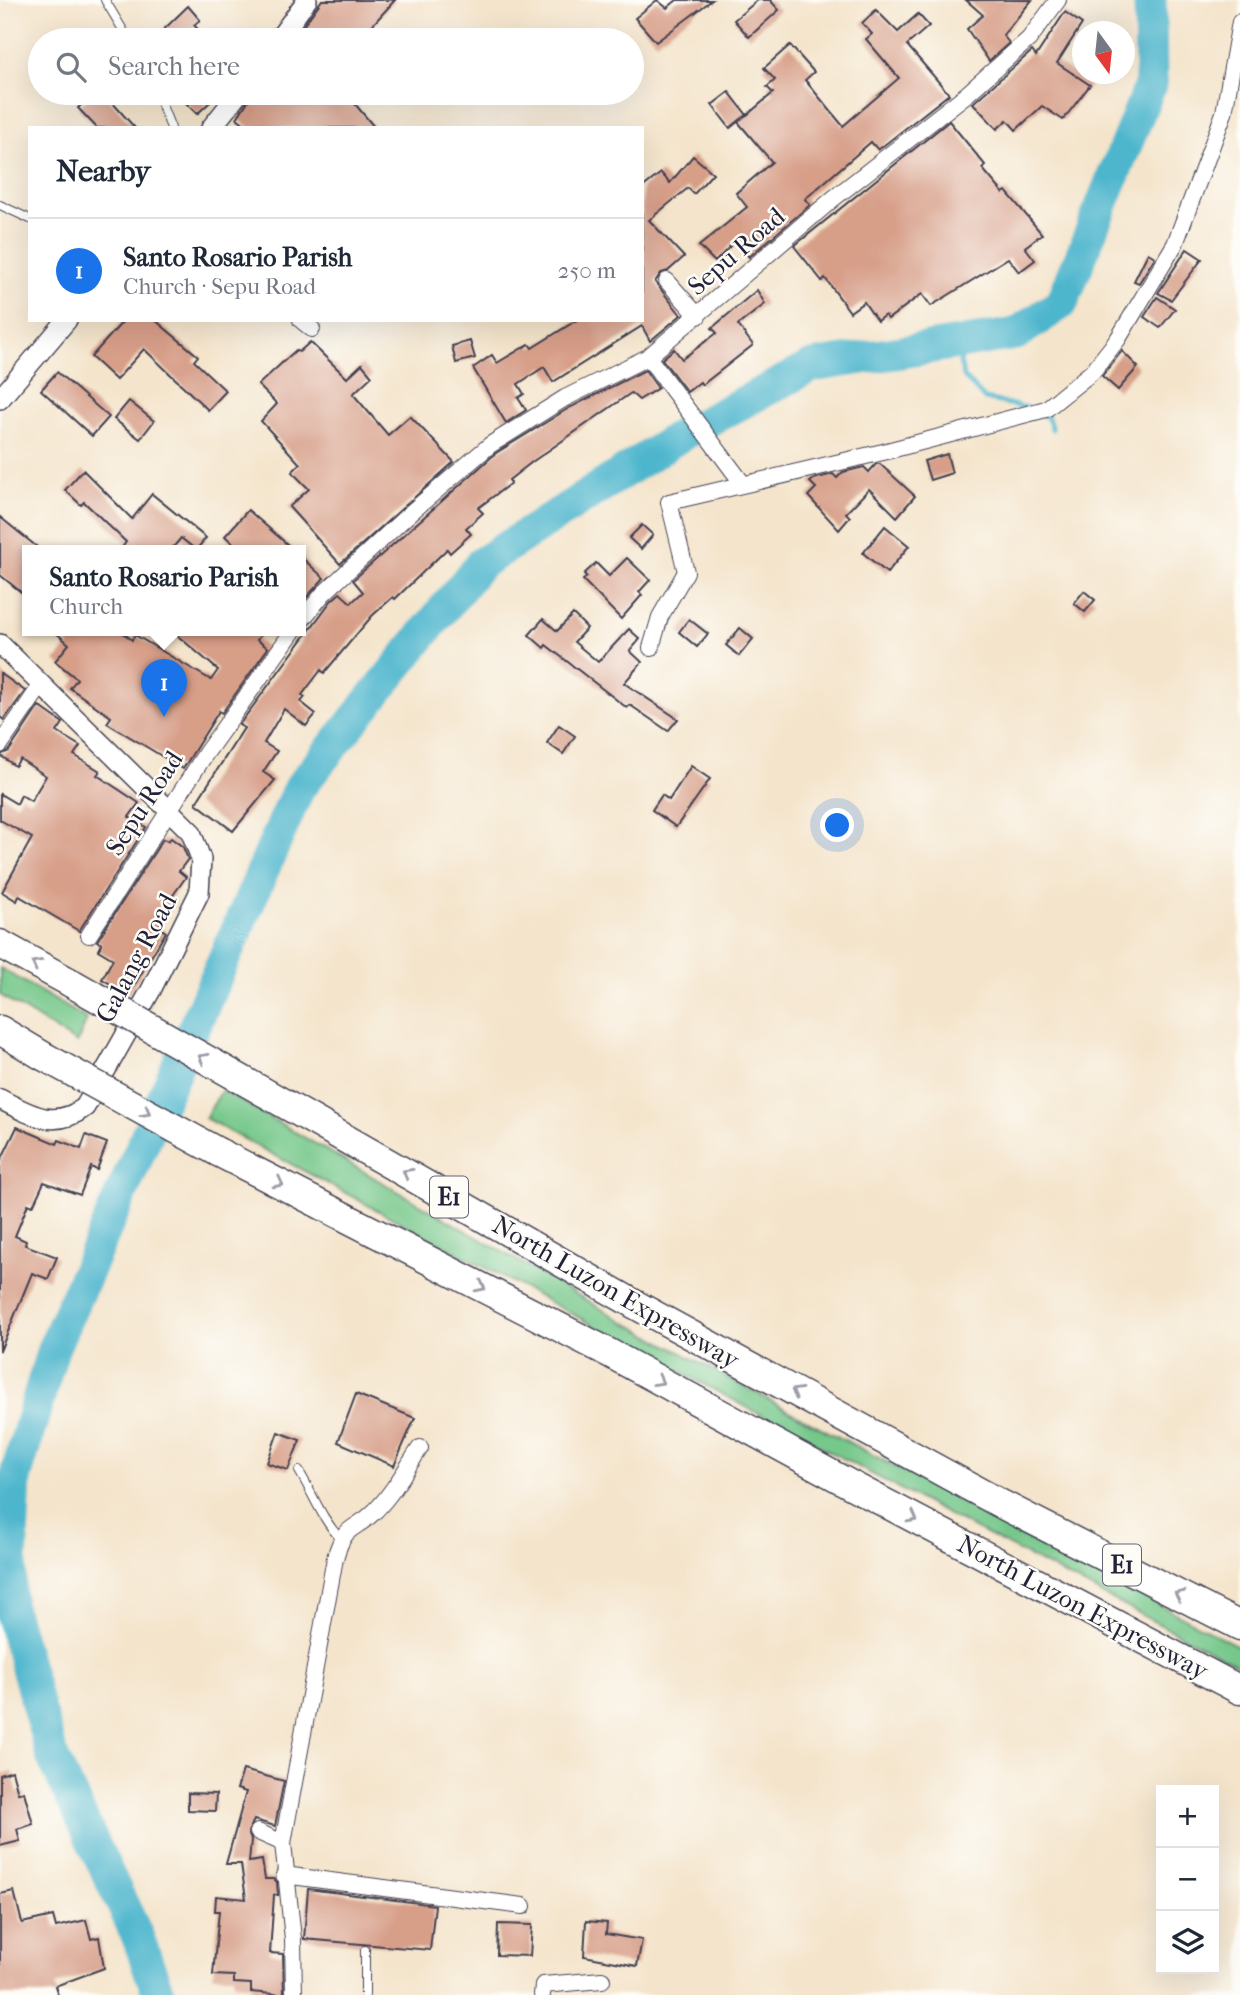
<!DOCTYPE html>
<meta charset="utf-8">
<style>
body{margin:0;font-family:"IM FELL French Canon",serif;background:#f2f2f3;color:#1f2937}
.controls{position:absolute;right:21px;bottom:21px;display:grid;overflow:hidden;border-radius:0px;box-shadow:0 7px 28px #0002}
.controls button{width:63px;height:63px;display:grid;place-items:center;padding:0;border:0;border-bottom:2px solid #e0e1e3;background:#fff;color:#1f2937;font:35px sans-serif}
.compass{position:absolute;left:1072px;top:21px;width:63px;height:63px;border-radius:50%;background:#fff;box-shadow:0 7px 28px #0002;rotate:165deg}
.you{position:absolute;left:838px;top:826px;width:24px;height:24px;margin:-18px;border:5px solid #fff;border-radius:50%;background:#1a73e8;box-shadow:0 0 0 10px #1a73e833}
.badge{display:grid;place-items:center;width:46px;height:46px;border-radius:50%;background:#1a73e8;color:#fff;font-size:23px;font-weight:700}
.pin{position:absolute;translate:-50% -58px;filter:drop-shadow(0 2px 4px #0008)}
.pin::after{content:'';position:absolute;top:37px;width:24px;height:21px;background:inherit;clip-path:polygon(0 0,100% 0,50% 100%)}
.popup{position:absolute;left:22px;top:545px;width:284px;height:91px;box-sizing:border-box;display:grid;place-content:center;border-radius:0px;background:#fff;filter:drop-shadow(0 2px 5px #0005);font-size:23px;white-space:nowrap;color:#747a83}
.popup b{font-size:26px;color:#1f2937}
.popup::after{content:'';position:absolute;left:50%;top:100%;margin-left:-14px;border:14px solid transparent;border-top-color:#fff}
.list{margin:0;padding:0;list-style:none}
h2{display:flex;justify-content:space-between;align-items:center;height:91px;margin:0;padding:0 28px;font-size:30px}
h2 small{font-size:23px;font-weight:400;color:#747a83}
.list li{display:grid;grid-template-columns:46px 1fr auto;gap:21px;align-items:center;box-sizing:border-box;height:105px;padding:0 28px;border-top:2px solid #e0e1e3}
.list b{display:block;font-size:26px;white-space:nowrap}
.list p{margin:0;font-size:23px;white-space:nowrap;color:#747a83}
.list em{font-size:23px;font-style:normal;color:#747a83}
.icon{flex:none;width:38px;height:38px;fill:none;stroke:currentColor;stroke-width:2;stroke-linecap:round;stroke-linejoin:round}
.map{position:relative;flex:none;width:1240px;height:1995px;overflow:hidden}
.search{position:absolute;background:#fff;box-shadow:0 7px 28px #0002;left:28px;top:28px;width:616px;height:77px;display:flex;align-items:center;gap:18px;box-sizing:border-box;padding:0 24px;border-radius:38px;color:#747a83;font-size:26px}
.panel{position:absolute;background:#fff;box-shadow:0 7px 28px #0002;left:28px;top:126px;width:616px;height:196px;border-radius:0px}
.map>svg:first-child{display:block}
.green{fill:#75c78a;stroke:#4c7462;stroke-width:2}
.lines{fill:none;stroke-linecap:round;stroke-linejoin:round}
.stream{stroke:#4eb6cd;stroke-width:5}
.river{stroke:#4eb6cd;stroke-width:33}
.building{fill:#d79e88}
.service-casing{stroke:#423f51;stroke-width:10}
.minor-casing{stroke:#423f51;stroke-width:18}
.tertiary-casing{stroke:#423f51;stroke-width:22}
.motorway-casing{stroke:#423f51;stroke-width:31}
.service{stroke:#fff;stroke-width:8}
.minor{stroke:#fff;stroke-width:16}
.tertiary{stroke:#fff;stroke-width:19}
.motorway{stroke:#fff;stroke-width:28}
.motorway-bridge-casing{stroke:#423f51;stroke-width:31;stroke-linecap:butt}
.motorway-bridge{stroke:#fff;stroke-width:28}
.oneway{stroke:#9c9ca7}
.labels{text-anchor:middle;stroke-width:5;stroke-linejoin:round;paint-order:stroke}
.shield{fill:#fdfcf7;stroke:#646373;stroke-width:2}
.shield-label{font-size:24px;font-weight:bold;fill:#22223b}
.street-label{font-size:26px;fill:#22223b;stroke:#fdfcf7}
</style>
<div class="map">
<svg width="1240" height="1995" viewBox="0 0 1240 1995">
<rect width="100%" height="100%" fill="#fdfcf7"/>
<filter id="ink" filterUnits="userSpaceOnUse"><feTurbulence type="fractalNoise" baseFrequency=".0143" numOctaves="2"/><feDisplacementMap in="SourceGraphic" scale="14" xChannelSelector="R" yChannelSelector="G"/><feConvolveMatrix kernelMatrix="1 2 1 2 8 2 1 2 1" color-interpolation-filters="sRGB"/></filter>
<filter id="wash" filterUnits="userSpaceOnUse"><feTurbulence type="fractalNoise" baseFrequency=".00686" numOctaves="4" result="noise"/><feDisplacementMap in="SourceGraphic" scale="28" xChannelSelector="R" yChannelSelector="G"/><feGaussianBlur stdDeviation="1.57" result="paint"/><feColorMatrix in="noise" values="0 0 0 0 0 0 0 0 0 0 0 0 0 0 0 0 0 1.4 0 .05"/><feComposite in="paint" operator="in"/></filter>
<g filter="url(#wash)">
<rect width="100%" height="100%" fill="#f4e4cb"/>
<g class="green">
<polygon points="0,968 87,1019 77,1043 0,995"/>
<polygon points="222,1090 619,1319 802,1418 1240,1647 1240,1666 945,1513 205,1118"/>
</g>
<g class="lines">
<g class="stream">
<polyline points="969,341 960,362 964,377 985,399 1028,408"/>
<polyline points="1043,415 1048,418 1052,429"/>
</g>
<polyline class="river" points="159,1995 137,1935 52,1756 9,1604 15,1478 53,1349 299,788 480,564 683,434 812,366 1016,334 1062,303 1151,83 1150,0"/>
</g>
<g id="blocks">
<g class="building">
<polygon points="322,0 395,0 359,40 293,40"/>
<polygon points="657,0 667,8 677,0 712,0 656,42 635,18"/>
<polygon points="758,0 770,0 779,10 749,37 734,20"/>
<polygon points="966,0 1032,0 1003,35 1009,43 989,61 967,29 983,15"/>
<polygon points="188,6 200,20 194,25 208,40 153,40"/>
<polygon points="876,10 898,32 918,14 929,26 907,45 949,94 878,150 871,142 805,199 810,205 749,257 735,241 715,262 699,246 747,207 736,193 772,162 738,122 746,115 730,128 712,105 729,92 747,115 773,93 767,87 775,80 764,68 790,45 814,72 805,80 843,126 899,78 866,39 872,34 862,23"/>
<polygon points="1065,12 1082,24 1057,63 1090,85 1063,120 1042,106 1016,130 1007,120 997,129 973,103 1032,51 1036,56"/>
<polygon points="93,93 104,93 135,128 97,128 78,108"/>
<polygon points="176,93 220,93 197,114"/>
<polygon points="253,93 346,93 375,128 250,128 237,118"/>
<polygon points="949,121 985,165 982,168 1003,193 1006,191 1042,234 1025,247 1035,260 1019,272 1008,258 931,306 922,294 888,319 885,315 877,321 864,302 850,312 825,278 822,281 794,246"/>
<polygon points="693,156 713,173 694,194 688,188 649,220 684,257 668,271 661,273 655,282 681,315 650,341 642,326 553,382 544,367 518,384 524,394 518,398 526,410 506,423 473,368 492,355 497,363 529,344 532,348 577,320 642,320 642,188 661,173 670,183"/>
<polygon points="1187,249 1202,259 1171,300 1158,293"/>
<polygon points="1148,253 1155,257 1139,283 1134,281"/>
<polygon points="757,290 765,304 738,325 753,345 702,385 700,382 687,392 662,359 674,349 682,359 717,333 712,328"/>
<polygon points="1157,297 1175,309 1160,328 1144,317"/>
<polygon points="124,320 155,320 198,356 194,361 226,391 208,410 144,349 116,380 91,357"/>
<polygon points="470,341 475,358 456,363 452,346"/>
<polygon points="310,342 347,378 362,364 372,376 353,394 388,435 410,416 454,462 340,564 289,507 309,489 292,472 300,464 261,421 277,404 258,385 296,350 299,352"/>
<polygon points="1122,351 1138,367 1118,390 1102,376"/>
<polygon points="645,370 658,388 639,400 631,393 532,462 509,480 511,483 478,508 483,513 466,528 471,534 450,553 447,549 395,599 393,597 372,616 324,673 321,670 302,695 305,697 301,702 316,714 306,726 284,709 264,743 277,751 263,772 275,780 233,831 196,803 244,728 239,725 331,601 340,593 351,603 363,592 353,580 496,453 569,408"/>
<polygon points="57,372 109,417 92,436 41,390"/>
<polygon points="129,401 154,421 140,439 114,419"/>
<polygon points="947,454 952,473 930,480 924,461"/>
<polygon points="876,464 880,464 915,496 897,517 869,489 846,513 850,517 839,530 808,496 816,488 810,482 814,479 833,474 837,478 843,472 864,467 869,472"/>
<polygon points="83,470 132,519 152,494 206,538 196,550 181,538 170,551 120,551 126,542 84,502 81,505 65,490"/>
<polygon points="248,510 295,551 241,551 225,536"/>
<polygon points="0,517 42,551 27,551 27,597 0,575"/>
<polygon points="642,525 653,535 641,549 629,538"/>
<polygon points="885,526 909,546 887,573 863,553"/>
<polygon points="300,556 324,578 307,597 300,591"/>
<polygon points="627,558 650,580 639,592 642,595 621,619 583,580 587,577 584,574 596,563 609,576"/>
<polygon points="1084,591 1095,600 1085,612 1074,603"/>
<polygon points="573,614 587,628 574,642 598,662 629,629 640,639 630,651 642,662 624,683 678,719 668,731 630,705 627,708 546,645 544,648 529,635 543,619 557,631"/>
<polygon points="689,619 708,634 697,647 679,632"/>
<polygon points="740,628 753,639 739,656 726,645"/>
<polygon points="54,631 121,631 132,640 135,635 211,680 218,670 172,631 264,631 257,640 268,648 222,713 219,711 183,769 107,723 111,717 70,688 77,679 55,661 69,644"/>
<polygon points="0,673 25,691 4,720 0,717"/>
<polygon points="39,706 63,723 57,732 80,746 74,755 100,771 97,775 139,803 129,817 146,827 79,931 19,896 17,901 2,892 32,838 0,820 0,794 17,804 21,795 31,801 46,776 20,759 15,766 0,755 9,751"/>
<polygon points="559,725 575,736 563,754 547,743"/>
<polygon points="691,766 710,779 676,827 652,810 662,795 669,800"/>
<polygon points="171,838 183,847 188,859 179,871 186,877 171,898 176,902 158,927 166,932 129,994 102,979 113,959 98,950 102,944 97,941 163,839 168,841"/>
<polygon points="17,1127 57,1144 59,1140 81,1149 86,1135 107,1143 97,1170 91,1167 80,1195 44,1182 33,1206 28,1204 15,1236 26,1241 25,1245 57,1257 48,1279 32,1273 0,1351 0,1162"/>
<polygon points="356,1394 415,1418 394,1466 338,1442"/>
<polygon points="278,1432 300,1440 288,1470 267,1463"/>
<polygon points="243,1770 284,1781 275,1826 254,1820 248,1832 251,1840 249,1862 262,1860 265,1879 274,1879 277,1882 278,1895 274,1895 270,1953 283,1954 284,1995 251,1992 251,1984 234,1983 234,1976 213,1975 219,1911 215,1911 216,1896 246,1899 241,1864 226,1864 246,1792 237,1789"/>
<polygon points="12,1771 18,1793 24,1792 33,1824 17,1829 20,1841 0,1846 0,1775"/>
<polygon points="188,1793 216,1794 215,1811 188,1810"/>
<polygon points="308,1889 435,1905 430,1950 304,1939"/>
<polygon points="14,1891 22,1923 53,1916 56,1927 86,1920 91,1939 99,1937 104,1968 55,1986 58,1995 0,1995 0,1894"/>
<polygon points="586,1921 607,1923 606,1934 642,1940 637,1966 584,1956"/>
<polygon points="498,1924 532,1925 530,1956 497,1955"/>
</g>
</g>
</g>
<g filter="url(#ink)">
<use href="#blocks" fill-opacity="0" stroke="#423f51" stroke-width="2"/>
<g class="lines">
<g class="service-casing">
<g id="service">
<polyline points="105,0 129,40"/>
<polyline points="157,93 171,128"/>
<polyline points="0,205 30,219"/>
<path d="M299 1471C313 1494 322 1520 341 1539"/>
<polyline points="365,1995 365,1950"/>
</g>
</g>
<g class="minor-casing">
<g id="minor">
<polyline points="667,281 698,316"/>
<polyline points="301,320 312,329"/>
<polyline points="648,357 743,484"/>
<polyline points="300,622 323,594 409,514 490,445 565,398 648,357 834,198 967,94 1029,39 1058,0"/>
<polyline points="651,648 660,617 686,572 669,502 883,452 1046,409 1092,372 1118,339 1175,244 1224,113 1240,22"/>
<polyline points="0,745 40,687"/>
<polyline points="89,935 206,753 293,631"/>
<polyline points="258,1832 283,1843"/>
<polyline points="284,1875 523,1906"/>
<path d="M294 1995 293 1939 283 1843 335 1558C346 1521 354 1533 376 1510 394 1492 406 1469 420 1448"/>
<polyline points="542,1995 543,1985 602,1980"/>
</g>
</g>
<g class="tertiary-casing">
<g id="tertiary">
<polyline points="278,40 307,0"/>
<polyline points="211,128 239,93"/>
<polyline points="0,399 67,320"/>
<path d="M0 644 191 832 201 859 199 893 151 990 85 1107C55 1130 31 1115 0 1099"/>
</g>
</g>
<g class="motorway-casing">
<g id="motorway">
<polyline points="0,944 73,984"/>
<polyline points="0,1030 43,1056"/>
<polyline points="262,1091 636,1305 1003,1505 1240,1626"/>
<polyline points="218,1152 600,1348 853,1486 1240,1690"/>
</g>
</g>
<use href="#service" class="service"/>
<use href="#minor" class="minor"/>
<use href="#tertiary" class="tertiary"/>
<use href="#motorway" class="motorway"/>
<g class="motorway-bridge-casing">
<g id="motorway-bridge">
<polyline points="73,984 262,1091"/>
<polyline points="43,1056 218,1152"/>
</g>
</g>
<use href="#motorway-bridge" class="motorway-bridge"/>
</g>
<defs><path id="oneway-chevron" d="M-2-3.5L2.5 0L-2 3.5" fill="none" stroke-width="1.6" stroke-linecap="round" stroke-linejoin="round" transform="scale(1.75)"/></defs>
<g class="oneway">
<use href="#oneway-chevron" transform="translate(36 964) rotate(-151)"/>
<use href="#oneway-chevron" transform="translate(203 1058) rotate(-151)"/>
<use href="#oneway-chevron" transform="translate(146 1112) rotate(29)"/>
<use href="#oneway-chevron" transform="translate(407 1173) rotate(-150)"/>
<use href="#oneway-chevron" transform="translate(279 1183) rotate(27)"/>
<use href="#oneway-chevron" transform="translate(481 1287) rotate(27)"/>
<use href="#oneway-chevron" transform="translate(659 1381) rotate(29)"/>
<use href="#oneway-chevron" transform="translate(796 1392) rotate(-151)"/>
<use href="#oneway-chevron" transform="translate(913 1518) rotate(28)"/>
<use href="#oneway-chevron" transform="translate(1179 1595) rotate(-153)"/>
</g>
</g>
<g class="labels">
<g class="shield">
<rect x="430" y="1176.5" width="38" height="41" rx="5"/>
<rect x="1103" y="1544.5" width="38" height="41" rx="5"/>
</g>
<g class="shield-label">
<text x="449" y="1205">E1</text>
<text x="1122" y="1573">E1</text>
</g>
<g class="street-label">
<text transform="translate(736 251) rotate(-41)" y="9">Sepu Road</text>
<text transform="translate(144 803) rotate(-57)" y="9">Sepu Road</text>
<text transform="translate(136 958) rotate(-62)" y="9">Galang Road</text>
<text transform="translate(616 1292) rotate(30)" y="9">North Luzon Expressway</text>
<text transform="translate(1083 1607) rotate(28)" y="9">North Luzon Expressway</text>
</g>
</g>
</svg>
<div class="controls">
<button>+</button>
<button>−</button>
<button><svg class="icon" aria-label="layers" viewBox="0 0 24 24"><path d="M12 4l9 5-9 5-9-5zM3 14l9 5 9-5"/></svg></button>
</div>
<svg class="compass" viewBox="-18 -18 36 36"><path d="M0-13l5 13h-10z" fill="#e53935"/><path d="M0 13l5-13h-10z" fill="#747a83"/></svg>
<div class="you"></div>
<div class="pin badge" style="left:164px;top:717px">1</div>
<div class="popup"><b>Santo Rosario Parish</b>Church</div>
<div class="search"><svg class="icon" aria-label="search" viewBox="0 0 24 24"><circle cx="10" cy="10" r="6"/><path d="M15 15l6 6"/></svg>Search here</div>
<section class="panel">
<h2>Nearby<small></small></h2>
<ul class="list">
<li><span class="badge">1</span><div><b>Santo Rosario Parish</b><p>Church · Sepu Road</p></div><em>250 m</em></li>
</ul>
</section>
</div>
